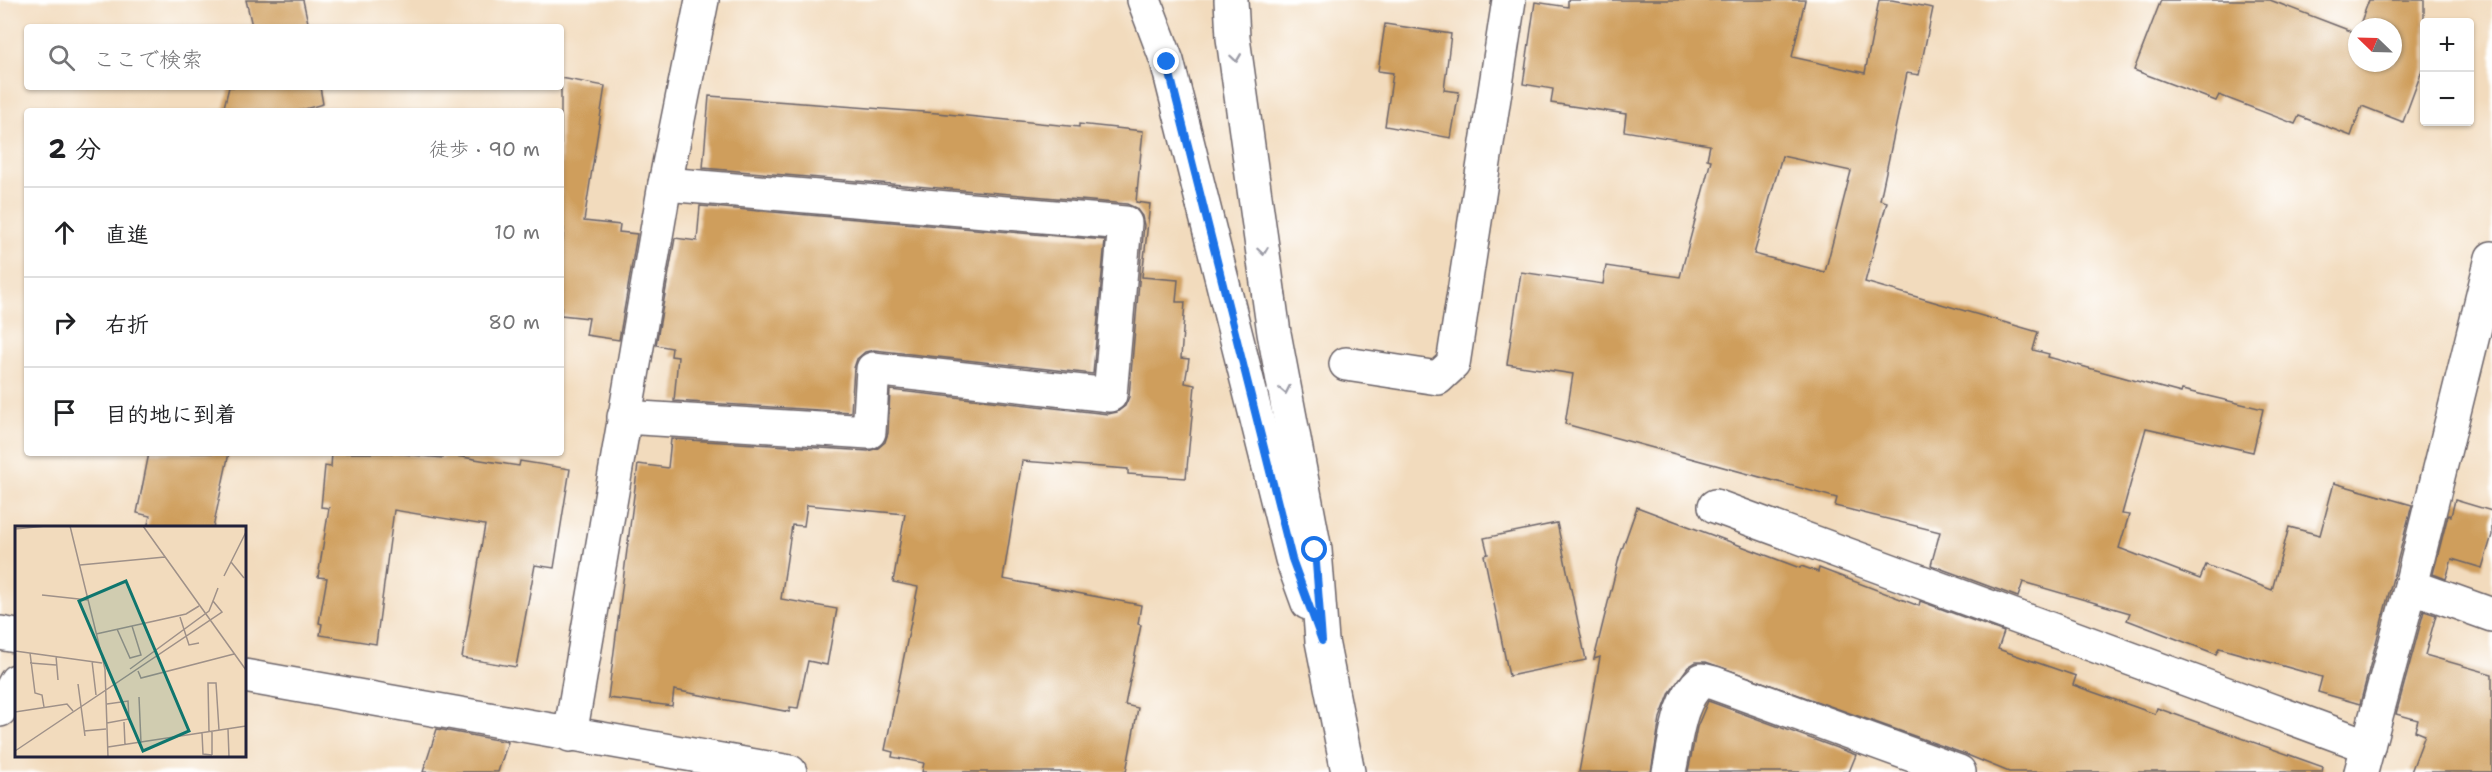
<!DOCTYPE html>
<html lang="ja">
<meta charset="utf-8">
<style>
body{margin:0;font-family:"Shantell Sans","Klee One",sans-serif;background:#f2f2f2;color:#202124}
.controls{position:absolute;right:18px;top:18px;display:grid;overflow:hidden;border-radius:6px;box-shadow:0 2px 4px #0004}
.controls button{width:54px;height:54px;display:grid;place-items:center;padding:0;border:0;border-bottom:2px solid #e0e0e0;background:#fff;color:#202124;font:30px sans-serif}
.compass{position:absolute;left:2348px;top:18px;width:54px;height:54px;border-radius:50%;background:#fff;box-shadow:0 2px 4px #0004;rotate:293deg}
.stop{position:absolute;width:18px;height:18px;margin:-14px;border:4px solid #1a73e8;border-radius:50%;background:#fff}
.stop.end{background:#1a73e8;border-color:#fff;box-shadow:0 2px 6px #0008}
.list{margin:0;padding:0;list-style:none}
h2{display:flex;justify-content:space-between;align-items:center;height:78px;margin:0;padding:0 24px;font-size:26px}
h2 small{font-size:20px;font-weight:400;color:#757577}
.list li{display:grid;grid-template-columns:39px 1fr auto;gap:18px;align-items:center;box-sizing:border-box;height:90px;padding:0 24px;border-top:2px solid #e0e0e0}
.list b{display:block;font-size:22px;white-space:nowrap}
.list em{font-size:20px;font-style:normal;color:#757577}
.icon{flex:none;width:33px;height:33px;fill:none;stroke:currentColor;stroke-width:2;stroke-linecap:round;stroke-linejoin:round}
.map{position:relative;flex:none;width:2492px;height:772px;overflow:hidden}
.search{position:absolute;background:#fff;box-shadow:0 2px 4px #0004;left:24px;top:24px;width:540px;height:66px;display:flex;align-items:center;gap:15px;box-sizing:border-box;padding:0 21px;border-radius:6px;color:#757577;font-size:22px}
.panel{position:absolute;background:#fff;box-shadow:0 2px 4px #0004;left:24px;top:108px;width:540px;height:348px;border-radius:6px}
.map>svg:first-child{display:block}
.building{fill:#cf9e5c;fill-rule:evenodd}
.lines{fill:none;stroke-linecap:round;stroke-linejoin:round}
.minor-casing{stroke:#6b6368;stroke-width:36}
.tertiary-casing{stroke:#6b6368;stroke-width:36}
.minor{stroke:#fff;stroke-width:33}
.tertiary{stroke:#fff;stroke-width:33}
.oneway{stroke:#9c9ca7}
.route{stroke:#1a73e8;stroke-width:8}
.inset-road{fill:none;stroke:#9f9189;stroke-width:1.5}
.view{fill:#0f766e;fill-opacity:0.15;stroke:#0f766e;stroke-width:3}
.inset-edge{fill:none;stroke:#22223b;stroke-width:3}
</style>
<div class="map">
<svg width="2492" height="772" viewBox="0 0 2492 772">
<rect width="100%" height="100%" fill="#fff"/>
<filter id="ink" filterUnits="userSpaceOnUse"><feTurbulence type="fractalNoise" baseFrequency=".0167" numOctaves="2"/><feDisplacementMap in="SourceGraphic" scale="12" xChannelSelector="R" yChannelSelector="G"/><feConvolveMatrix kernelMatrix="1 2 1 2 8 2 1 2 1" color-interpolation-filters="sRGB"/></filter>
<filter id="wash" filterUnits="userSpaceOnUse"><feTurbulence type="fractalNoise" baseFrequency=".008" numOctaves="4" result="noise"/><feDisplacementMap in="SourceGraphic" scale="24" xChannelSelector="R" yChannelSelector="G"/><feGaussianBlur stdDeviation="1.35" result="paint"/><feColorMatrix in="noise" values="0 0 0 0 0 0 0 0 0 0 0 0 0 0 0 0 0 1.4 0 .05"/><feComposite in="paint" operator="in"/></filter>
<g filter="url(#wash)">
<rect width="100%" height="100%" fill="#f2dbbd"/>
<g id="blocks">
<g class="building">
<polygon points="246,0 303,0 309,27 249,27 252,26"/>
<path d="M1568 0H1805L1792 57 1865 73 1879 0H1892L1933 8 1919 75 1907 73 1880 200 1887 202 1865 282 2038 332 2033 350 2049 354 2048 357 2181 393 2182 390 2263 409 2253 452 2146 428 2122 514 2129 515 2119 548 2200 579 2206 565 2272 590 2289 527 2320 535 2334 483 2412 505 2360 704 2318 692 2322 677 2219 648 2216 654 2127 620 2130 613 2023 582 2018 597 1931 565 1940 532 1835 506 1837 498 1565 424 1573 374 1507 364 1521 272 1603 284 1606 266 1680 277 1711 160 1707 159 1710 145 1624 131 1626 114 1551 103 1553 89 1523 84 1535 2 1568 7ZM1782 156 1851 171 1825 272 1754 254Z"/>
<polygon points="2161,0 2270,0 2356,33 2357,31 2357,63 2393,63 2393,27 2359,27 2369,0 2424,0 2424,65 2403,122 2362,106 2351,136 2299,116 2295,124 2219,95 2216,101 2134,70"/>
<polygon points="1385,24 1451,34 1444,90 1459,92 1451,138 1385,126 1393,73 1378,71"/>
<polygon points="561,78 605,86 584,221 620,225 619,232 637,234 619,340 586,335 589,318 561,315 561,253 564,229 561,229"/>
<polygon points="229,87 320,87 323,104 298,111 223,111"/>
<polygon points="709,96 937,113 1079,127 1079,124 1143,131 1136,202 1150,204 1142,277 1178,280 1176,302 1185,302 1181,358 1189,359 1185,383 1195,385 1186,478 1128,474 1128,469 1022,461 1003,579 1141,605 1138,624 1141,625 1125,705 1138,708 1126,772 922,772 924,763 892,757 893,752 885,750 918,587 893,582 905,514 807,505 804,526 792,525 781,599 837,609 827,665 808,661 798,708 790,707 790,712 674,690 672,706 608,698 638,464 668,468 671,439 868,451 878,448 885,442 888,433 890,390 1108,414 1117,412 1125,406 1129,397 1144,225 1142,216 1136,208 1127,204 703,168"/>
<polygon points="700,206 1105,240 1093,374 874,350 865,352 857,359 854,368 851,412 674,401 678,357 671,356 672,348 656,345 675,238 697,241"/>
<polygon points="149,453 229,453 213,528 147,528 150,516 137,513"/>
<polygon points="332,453 392,453 443,458 443,454 519,466 520,461 570,469 554,568 535,565 516,667 462,658 485,525 394,510 376,644 320,635 322,624 319,623 327,578 318,577 329,508 321,507 325,466 331,467"/>
<polygon points="2455,500 2492,511 2492,535 2482,568 2452,559 2446,579 2433,574 2448,515 2451,516"/>
<polygon points="1637,507 1800,568 1801,566 1818,572 1819,568 1919,606 1920,601 2004,632 1998,649 2076,676 2073,685 2155,714 2157,708 2323,767 2322,772 2009,772 1965,754 1706,662 1696,662 1688,667 1670,692 1660,718 1651,772 1579,772 1600,657 1594,659 1619,558"/>
<polygon points="1557,523 1586,660 1509,676 1484,555 1488,554 1484,538"/>
<polygon points="2424,611 2436,615 2425,655 2492,674 2492,772 2411,772 2425,735 2415,731 2418,720 2396,714"/>
<polygon points="1708,701 1856,755 1849,772 1688,772 1697,727"/>
<polygon points="437,729 508,742 498,772 423,772"/>
</g>
</g>
</g>
<g filter="url(#ink)">
<use href="#blocks" fill-opacity="0" stroke="#6b6368" stroke-width="1.5"/>
<g class="lines">
<g class="minor-casing">
<g id="minor">
<polyline points="1346,364 1438,378 1453,364 1509,0"/>
<polyline points="624,417 869,432 873,369 1110,395 1125,223 665,184"/>
<polyline points="1715,506 2368,746"/>
<polyline points="2411,586 2492,615"/>
<polyline points="0,633 16,636"/>
<polyline points="244,676 790,772"/>
<polyline points="0,710 16,681"/>
<polyline points="570,735 665,184 702,0"/>
<path d="M1669 772C1676 742 1677 701 1702 680L1714 683 1959 772"/>
<polyline points="2361,772 2411,586 2492,258"/>
</g>
</g>
<g class="tertiary-casing">
<g id="tertiary">
<polyline points="1144,0 1167,61 1292,559 1308,603"/>
<polyline points="1231,0 1233,38 1274,333 1315,550 1322,641 1348,772"/>
</g>
</g>
<use href="#minor" class="minor"/>
<use href="#tertiary" class="tertiary"/>
</g>
<defs><path id="oneway-chevron" d="M-2-3.5L2.5 0L-2 3.5" fill="none" stroke-width="1.6" stroke-linecap="round" stroke-linejoin="round" transform="scale(1.5)"/></defs>
<g class="oneway">
<use href="#oneway-chevron" transform="translate(1236 58) rotate(82)"/>
<use href="#oneway-chevron" transform="translate(1263 251) rotate(82)"/>
<use href="#oneway-chevron" transform="translate(1285 390) rotate(79)"/>
</g>
</g>
<g class="lines" filter="url(#ink)">
<polyline class="route" points="1167,62 1292,559 1322,641 1315,550"/>
</g>
<g transform="translate(15 526)">
<rect width="231" height="231" fill="#f2dbbd"/>
<path class="inset-road" d="M55 0 90 143 93 231M128 0 231 144M0 3 31 0M216 36 229 52M65 39 150 31M209 50 231 6M27 69 73 74M165 91 174 119 184 117M102 103 115 132 126 129 117 100M81 108 171 88 184 80M0 125 87 137M15 127 20 167 27 169 29 181M41 130 43 154M77 135 81 169M15 137 41 139M115 143 194 85 198 75M123 145 126 152 219 128M63 158 70 210M124 171 126 217M92 178 113 175 114 193 92 197M0 186 52 178 58 185M109 196 110 219M213 203 214 231M69 205 91 203M194 206 193 157H201L204 204M187 207 188 228 197 229M93 221 231 200M0 225 207 86 198 75 203 62M197 229V206"/>
<path class="view" d="M111 55 174 205 128 225 64 75Z"/>
<rect width="231" height="231" class="inset-edge"/>
</g>
</svg>
<div class="controls">
<button>+</button>
<button>−</button>
</div>
<svg class="compass" viewBox="-18 -18 36 36"><path d="M0-13l5 13h-10z" fill="#e53935"/><path d="M0 13l5-13h-10z" fill="#757577"/></svg>
<div class="stop" style="left:1315px;top:550px"></div>
<div class="stop end" style="left:1167px;top:62px"></div>
<div class="search"><svg class="icon" aria-label="search" viewBox="0 0 24 24"><circle cx="10" cy="10" r="6"/><path d="M15 15l6 6"/></svg>ここで検索</div>
<section class="panel">
<h2>2 分<small>徒歩 · 90 m</small></h2>
<ul class="list">
<li><svg class="icon" aria-label="ahead" viewBox="0 0 24 24"><path d="M12 20V5M6 11l6-6 6 6"/></svg><div><b>直進</b></div><em>10 m</em></li>
<li><svg class="icon" aria-label="right" viewBox="0 0 24 24"><path d="M7 20v-9h11M14 6l5 5-5 5"/></svg><div><b>右折</b></div><em>80 m</em></li>
<li><svg class="icon" aria-label="arrive" viewBox="0 0 24 24"><path d="M6 21V4h12l-3 4 3 4H6"/></svg><div><b>目的地に到着</b></div></li>
</ul>
</section>
</div>
